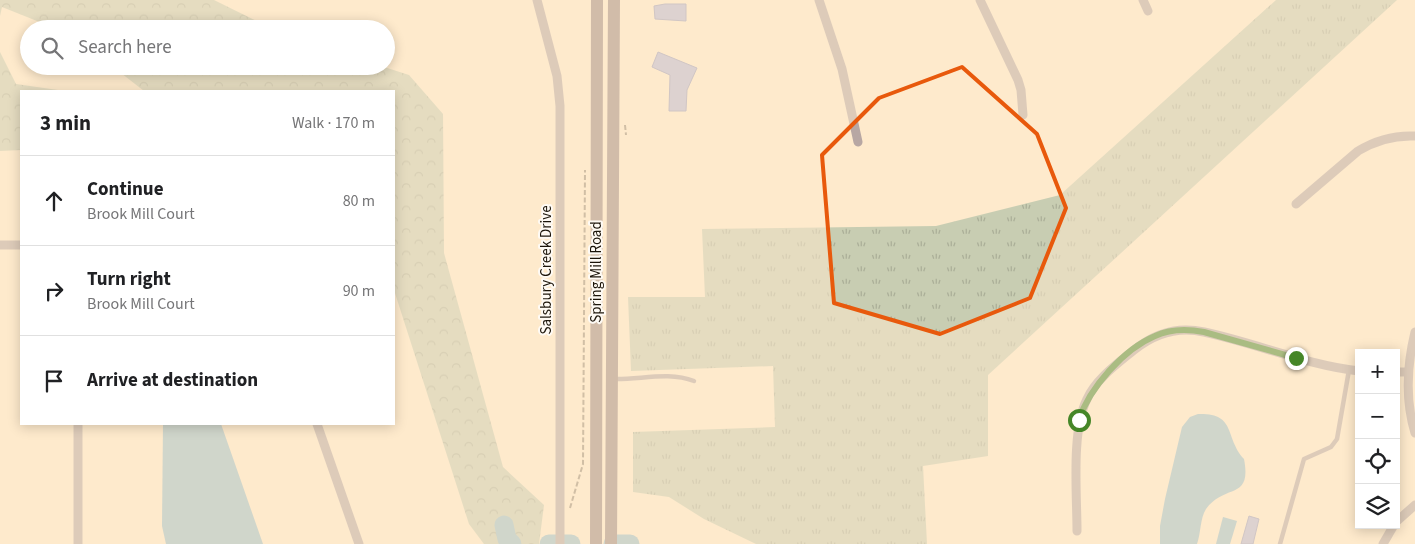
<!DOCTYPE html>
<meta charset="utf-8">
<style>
body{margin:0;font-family:"Source Sans 3",sans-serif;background:#f6f6f6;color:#202124}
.controls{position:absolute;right:15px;bottom:15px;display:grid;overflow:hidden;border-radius:0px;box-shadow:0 2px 12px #0003}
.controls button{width:45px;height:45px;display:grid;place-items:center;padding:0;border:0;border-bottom:1px solid #e0e0e0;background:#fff;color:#202124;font:25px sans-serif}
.stop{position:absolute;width:15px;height:15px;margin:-11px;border:4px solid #458628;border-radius:50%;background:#fff}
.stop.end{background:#458628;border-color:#fff;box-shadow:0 1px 5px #0008}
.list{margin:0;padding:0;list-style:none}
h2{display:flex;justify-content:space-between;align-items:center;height:65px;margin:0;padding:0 20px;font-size:21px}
h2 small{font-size:16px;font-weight:400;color:#757577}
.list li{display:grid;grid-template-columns:32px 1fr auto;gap:15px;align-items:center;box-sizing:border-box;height:90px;padding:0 20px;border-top:1px solid #e0e0e0}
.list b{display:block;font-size:19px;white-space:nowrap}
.list p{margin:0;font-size:16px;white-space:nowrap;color:#757577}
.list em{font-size:16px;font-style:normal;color:#757577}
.icon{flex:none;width:28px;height:28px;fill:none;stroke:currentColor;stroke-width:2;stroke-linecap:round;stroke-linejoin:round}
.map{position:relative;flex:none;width:1415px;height:544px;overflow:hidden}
.search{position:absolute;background:#fff;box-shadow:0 2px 12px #0003;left:20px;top:20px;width:375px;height:55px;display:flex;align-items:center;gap:12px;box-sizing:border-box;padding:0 18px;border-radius:28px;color:#757577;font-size:19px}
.panel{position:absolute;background:#fff;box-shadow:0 2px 12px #0003;left:20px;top:90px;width:375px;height:335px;border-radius:0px}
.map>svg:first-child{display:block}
.grass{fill:url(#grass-tufts)}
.forest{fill:url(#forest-crowns)}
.water{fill:#99becb}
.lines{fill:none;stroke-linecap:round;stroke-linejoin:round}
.river{stroke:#99becb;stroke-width:19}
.building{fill:#b5b5d5;stroke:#9b9cbb}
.path{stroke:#9b8c77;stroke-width:2;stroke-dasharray:5 2.5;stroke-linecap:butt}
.lane{stroke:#b7a7a3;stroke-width:4.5}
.street{stroke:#b7a7a3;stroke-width:9}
.secondary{stroke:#9c857f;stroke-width:12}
.route{stroke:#458628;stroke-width:6}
.marked{fill:none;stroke:#e8590c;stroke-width:4;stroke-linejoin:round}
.labels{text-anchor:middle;stroke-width:4;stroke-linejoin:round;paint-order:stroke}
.street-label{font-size:15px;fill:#1b1409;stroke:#fefaf4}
</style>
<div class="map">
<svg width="1415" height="544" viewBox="0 0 1415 544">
<defs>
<pattern id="grass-tufts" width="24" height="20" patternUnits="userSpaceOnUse" patternTransform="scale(1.25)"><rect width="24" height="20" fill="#c8cdb2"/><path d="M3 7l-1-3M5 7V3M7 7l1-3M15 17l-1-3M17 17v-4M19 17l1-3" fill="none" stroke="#abaf98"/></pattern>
<pattern id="forest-crowns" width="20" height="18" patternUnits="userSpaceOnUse" patternTransform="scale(1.25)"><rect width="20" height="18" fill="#c8cdb2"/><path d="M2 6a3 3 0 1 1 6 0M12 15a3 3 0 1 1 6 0" fill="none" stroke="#abaf98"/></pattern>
</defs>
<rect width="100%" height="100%" fill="#feeacc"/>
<polygon class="grass" points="1276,0 1397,0 988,375 988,456 923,466 927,544 756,544 704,519 669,497 633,492 633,432 775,427 773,366 631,371 628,297 705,297 702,229 936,226 1060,195"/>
<g class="forest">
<polygon points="0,0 214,0 273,29 57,29 2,7 0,16"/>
<polygon points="0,52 16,84 65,91 21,91 21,150 0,151"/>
<polygon points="112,66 381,66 409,75 443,114 444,253 503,467 544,505 539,544 484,544 469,524 394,290 394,91 144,91"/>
</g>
<g class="water">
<path d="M1198 414C1237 413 1224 437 1244 459 1252 501 1225 483 1206 509 1200 518 1201 533 1197 544H1160V526L1165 499 1182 427 1190 417Z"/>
<polygon points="163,424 221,424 263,544 166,544 162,526"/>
<polygon points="1223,517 1237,521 1230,544 1216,544"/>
</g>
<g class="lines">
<g class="river">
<polyline points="504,525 507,539 512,544"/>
<polyline points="549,544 571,544"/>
<polyline points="613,544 630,544"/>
</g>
</g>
<g class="building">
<polygon points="665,4 686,4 686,21 655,19 654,6"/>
<polygon points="658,52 697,68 687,90 686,111 669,111 670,75 652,67"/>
<polygon points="1249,516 1259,519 1253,544 1241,544"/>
</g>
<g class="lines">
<g class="path">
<polyline points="625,125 626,135"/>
<polyline points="570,508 583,464 585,170"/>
</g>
<g class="lane">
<path d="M613 379C640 380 668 371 694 381"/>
<polyline points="1280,544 1304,459 1331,447 1337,439 1349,370"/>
</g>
<g class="street">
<polyline points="537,0 557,76 560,106 560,544"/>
<polyline points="819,0 842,69 858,142"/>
<polyline points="980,0 1018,80 1021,90 1023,115"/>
<polyline points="1143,0 1148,11"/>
<path d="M1296 204 1358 151C1376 140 1394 135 1415 136"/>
<polyline points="0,245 21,245"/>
<path d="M1415 332C1407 365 1405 400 1415 433"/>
<polyline points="1396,372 1408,372"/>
<polyline points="317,424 359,544"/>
<polyline points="1396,522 1415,505"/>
<path d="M1077 531C1077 494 1071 431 1087 399 1096 379 1117 364 1134 350 1154 334 1178 326 1204 332 1256 343 1306 365 1359 371"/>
<polyline points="78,544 78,424"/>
<polyline points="1383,544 1394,525"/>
</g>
<g class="secondary">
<polyline points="596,544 597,0"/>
<polyline points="611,544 614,0"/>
</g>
</g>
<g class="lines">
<path class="route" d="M1079 420C1089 388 1124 349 1155 336 1170 329 1188 329 1204 332L1296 358"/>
</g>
<path d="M0 0H1415V544H0ZM962 67 1037 134 1066 208 1030 298 940 334 834 303 822 155 879 98Z" fill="#feeacc" fill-opacity=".55" fill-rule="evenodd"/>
<path class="marked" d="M962 67 1037 134 1066 208 1030 298 940 334 834 303 822 155 879 98Z"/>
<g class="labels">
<g class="street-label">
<text transform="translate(546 270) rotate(-90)" y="5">Salsbury Creek Drive</text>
<text transform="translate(596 272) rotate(-90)" y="5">Spring Mill Road</text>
</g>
</g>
</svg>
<div class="controls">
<button>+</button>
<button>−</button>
<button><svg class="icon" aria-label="locate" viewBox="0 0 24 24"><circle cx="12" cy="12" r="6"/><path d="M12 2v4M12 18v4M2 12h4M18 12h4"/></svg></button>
<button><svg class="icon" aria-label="layers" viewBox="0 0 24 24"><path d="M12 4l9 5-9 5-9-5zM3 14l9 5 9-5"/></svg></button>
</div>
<div class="stop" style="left:1079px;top:420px"></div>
<div class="stop end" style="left:1296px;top:358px"></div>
<div class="search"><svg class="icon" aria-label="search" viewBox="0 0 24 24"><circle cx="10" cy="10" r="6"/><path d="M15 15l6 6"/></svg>Search here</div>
<section class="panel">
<h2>3 min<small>Walk · 170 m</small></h2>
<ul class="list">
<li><svg class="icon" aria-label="ahead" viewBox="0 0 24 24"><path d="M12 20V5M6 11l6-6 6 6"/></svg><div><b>Continue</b><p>Brook Mill Court</p></div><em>80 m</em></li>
<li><svg class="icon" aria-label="right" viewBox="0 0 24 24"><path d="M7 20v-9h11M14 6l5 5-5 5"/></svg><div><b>Turn right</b><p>Brook Mill Court</p></div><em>90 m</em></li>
<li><svg class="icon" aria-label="arrive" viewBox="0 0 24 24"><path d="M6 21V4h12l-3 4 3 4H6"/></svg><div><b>Arrive at destination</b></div></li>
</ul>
</section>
</div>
